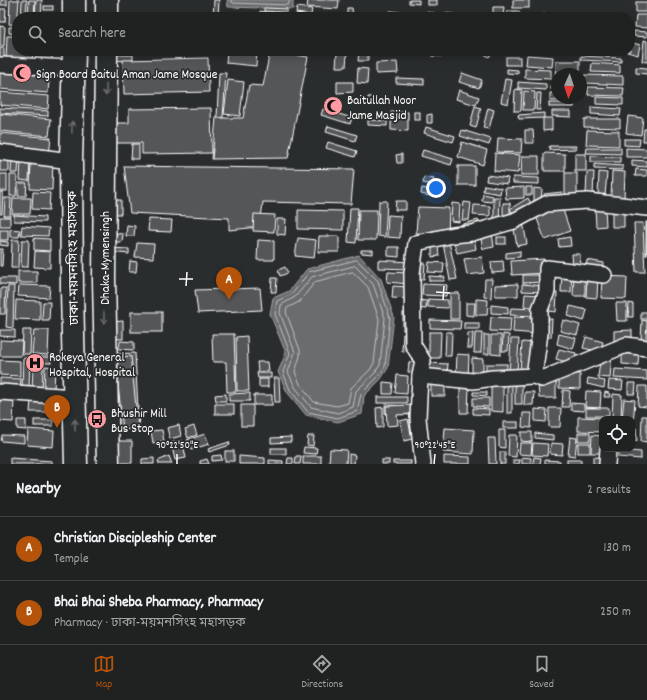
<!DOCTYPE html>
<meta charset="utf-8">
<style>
body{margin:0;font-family:Dekko,"Noto Sans Bengali",sans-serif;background:#2d2f2f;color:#f1f3f6}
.controls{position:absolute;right:12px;bottom:12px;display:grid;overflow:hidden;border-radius:8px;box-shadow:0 2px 10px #0003}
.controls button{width:36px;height:36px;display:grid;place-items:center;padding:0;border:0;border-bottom:1px solid #3d3f40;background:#202222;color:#f1f3f6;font:20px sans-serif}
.compass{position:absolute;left:551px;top:68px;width:36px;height:36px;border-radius:50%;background:#202222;box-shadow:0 2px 10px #0003;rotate:183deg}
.you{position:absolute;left:436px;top:188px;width:14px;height:14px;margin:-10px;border:3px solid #fff;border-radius:50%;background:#1a73e8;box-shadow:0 0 0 6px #1a73e833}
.badge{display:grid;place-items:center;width:26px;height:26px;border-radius:50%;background:#b45309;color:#fff;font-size:13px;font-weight:700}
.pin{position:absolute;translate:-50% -33px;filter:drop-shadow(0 1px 2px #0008)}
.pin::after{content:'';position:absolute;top:21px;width:14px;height:12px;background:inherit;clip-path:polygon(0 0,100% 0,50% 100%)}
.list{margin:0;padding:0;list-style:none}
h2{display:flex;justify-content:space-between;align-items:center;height:52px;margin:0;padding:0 16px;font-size:17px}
h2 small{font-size:13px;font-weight:400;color:#a2a4a5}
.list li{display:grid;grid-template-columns:26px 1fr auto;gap:12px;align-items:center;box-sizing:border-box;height:64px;padding:0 16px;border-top:1px solid #3d3f40}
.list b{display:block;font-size:15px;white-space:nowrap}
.list p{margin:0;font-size:13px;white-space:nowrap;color:#a2a4a5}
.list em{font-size:13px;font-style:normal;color:#a2a4a5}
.icon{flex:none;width:22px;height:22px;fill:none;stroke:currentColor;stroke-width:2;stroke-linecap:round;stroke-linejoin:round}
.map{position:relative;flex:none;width:647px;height:464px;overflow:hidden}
.search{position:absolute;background:#202222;box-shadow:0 2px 10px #0003;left:12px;right:12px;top:12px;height:44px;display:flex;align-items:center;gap:10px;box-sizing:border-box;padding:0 14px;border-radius:16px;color:#a2a4a5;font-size:15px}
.sheet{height:180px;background:#202222}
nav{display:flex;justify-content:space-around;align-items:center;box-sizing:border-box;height:56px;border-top:1px solid #3d3f40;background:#202222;font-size:11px;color:#a2a4a5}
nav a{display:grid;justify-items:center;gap:2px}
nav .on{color:#b45309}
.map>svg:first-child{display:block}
.water{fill:#6a6c6d;stroke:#a6a7a7}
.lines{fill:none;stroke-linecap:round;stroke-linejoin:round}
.shore{stroke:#c3c4c5;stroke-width:1}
.building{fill:#555758;stroke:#fff}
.street-casing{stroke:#fff;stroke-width:18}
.highway-casing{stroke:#fff;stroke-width:25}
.street{stroke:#2a2d2e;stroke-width:15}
.highway{stroke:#2a2d2e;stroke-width:22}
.oneway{stroke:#6a6c6d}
.ticks{fill:none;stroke:#fff;stroke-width:1.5}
.labels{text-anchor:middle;stroke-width:3.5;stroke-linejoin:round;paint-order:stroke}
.poi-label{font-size:13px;fill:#fff;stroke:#2a2d2e;text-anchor:start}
.street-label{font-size:13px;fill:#fff;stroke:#2a2d2e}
.ticks-label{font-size:10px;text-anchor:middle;fill:#fff;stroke:#2a2d2e;stroke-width:3.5;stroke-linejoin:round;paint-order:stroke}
</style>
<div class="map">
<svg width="647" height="464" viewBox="0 0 647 464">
<rect width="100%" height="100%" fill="#2a2d2e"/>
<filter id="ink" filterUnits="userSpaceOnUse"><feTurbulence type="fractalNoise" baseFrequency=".025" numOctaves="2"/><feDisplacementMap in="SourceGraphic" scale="8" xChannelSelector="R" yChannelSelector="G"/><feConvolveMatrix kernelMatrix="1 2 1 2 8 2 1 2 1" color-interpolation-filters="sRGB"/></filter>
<g filter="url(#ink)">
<g class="water">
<polygon points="227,0 293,0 293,9 228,7"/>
<polygon points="359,255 381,279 394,317 388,368 381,379 364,396 362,414 338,422 306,415 287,392 278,372 286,353 270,314 273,298 289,291 307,269"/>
</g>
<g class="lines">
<g class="shore">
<polyline points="231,0 233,3 287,5 289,4 289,0"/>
<polygon points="357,260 378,281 390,318 385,367 378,377 361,394 357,411 338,418 308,412 290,390 283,372 290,353 275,314 277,301 292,294 309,272"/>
<polygon points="355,266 373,284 385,318 380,365 374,374 356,391 353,407 338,413 311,407 295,387 288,372 295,352 280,313 281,305 295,297 312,277"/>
<polygon points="353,272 368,287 379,319 374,363 370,370 351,388 348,403 337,406 314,402 300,384 295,372 300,356 300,350 286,312 287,308 299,302 315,282"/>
</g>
</g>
<g class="building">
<rect x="1" y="0" width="6" height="5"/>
<polygon points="10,0 19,0 17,25 9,24"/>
<polygon points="22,0 27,0 26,17 21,17"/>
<polygon points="29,0 35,0 34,17 28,17"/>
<polygon points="36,0 42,0 41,17 35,17"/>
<polygon points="214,0 219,0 218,17 213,17"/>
<polygon points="308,0 339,0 338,9 307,7"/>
<polygon points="409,0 419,0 419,4 409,3"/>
<rect x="428" y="0" width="9" height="5"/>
<rect x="513" y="0" width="16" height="8"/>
<rect x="636" y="2" width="11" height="10"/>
<rect x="44" y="6" width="9" height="4"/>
<polygon points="297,7 312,9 311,15 296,13"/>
<polygon points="493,7 504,7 503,17 493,17"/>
<polygon points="264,8 287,9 287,12 264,11"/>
<polygon points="347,8 352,8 353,16 347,16"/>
<polygon points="0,9 6,9 5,22 0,22"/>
<polygon points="260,11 274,13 273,17 259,17"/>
<polygon points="390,11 413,13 412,17 389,17"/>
<polygon points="507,11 519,11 520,17 508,17"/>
<polygon points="425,12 435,13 435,17 425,17"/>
<polygon points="224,13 255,16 255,17 223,17"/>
<polygon points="444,13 454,14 454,17 444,17"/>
<polygon points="296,14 319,17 295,17"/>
<rect x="543" y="14" width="11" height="3"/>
<polygon points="463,15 486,16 486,17 463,17"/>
<polygon points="636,15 647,15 647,28 635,27"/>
<polygon points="0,26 5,27 4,46 0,46"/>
<polygon points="9,27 17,27 17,34 9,33"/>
<polygon points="634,31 647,32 647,37 634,36"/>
<polygon points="7,36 17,36 17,51 33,51 32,62 6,61"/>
<polygon points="644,40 647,41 647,62 642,61"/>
<polygon points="630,42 640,45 638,55 627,52 627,51 630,51"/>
<rect x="0" y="48" width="4" height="15"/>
<polygon points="36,51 52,51 52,64 35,63"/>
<polygon points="227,51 257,51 256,66 226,63"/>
<polygon points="270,51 308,57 288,158 212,159 216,118 243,118 249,85 263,86"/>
<polygon points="359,51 368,51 368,61 358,61"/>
<rect x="376" y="51" width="15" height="3"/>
<rect x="432" y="51" width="12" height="5"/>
<polygon points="485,51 493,51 489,57 483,53"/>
<polygon points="580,51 621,51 621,54"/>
<polygon points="337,52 347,53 346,67 336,67"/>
<polygon points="112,55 133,55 133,60 112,61"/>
<polygon points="527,55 553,57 552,67 526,65"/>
<polygon points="581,56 621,58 621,62 581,60"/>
<rect x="506" y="57" width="14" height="8"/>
<polygon points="208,58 209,92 124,94 123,60"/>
<polygon points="556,61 580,61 580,74 557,74 557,80 555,80"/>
<polygon points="397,62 398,73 376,74 376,63"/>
<polygon points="592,63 620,65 620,73 591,72"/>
<polygon points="0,66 50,69 48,93 0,89"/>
<polygon points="636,67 647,68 647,74 636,73"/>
<polygon points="358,68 368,69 367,84 357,83"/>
<polygon points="507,69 518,70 518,74 507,73"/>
<polygon points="525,69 551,70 551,79 525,78"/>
<polygon points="219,73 226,73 223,118 217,117"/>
<polygon points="462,73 482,80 479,88 459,82"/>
<polygon points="584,75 623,76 623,85 584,83"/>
<polygon points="396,78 424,79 424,85 396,83"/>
<polygon points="505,79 512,80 508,104 501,102"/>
<polygon points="228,80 244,82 240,116 224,114"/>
<polygon points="337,82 353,82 353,92 337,93"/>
<polygon points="518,82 546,84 546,90 518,88"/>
<rect x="551" y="85" width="6" height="4"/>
<polygon points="588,87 624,88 623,96 588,95"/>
<polygon points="515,89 522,90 521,111 514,111"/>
<polygon points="459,90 479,97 476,105 456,99"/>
<polygon points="524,91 535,92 534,110 523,110"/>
<polygon points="0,92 49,96 48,109 0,105"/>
<polygon points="537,93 541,93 540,110 536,110"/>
<polygon points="550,93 557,93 557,98 575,98 575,100 550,101"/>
<polygon points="368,97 374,97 374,105 369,105"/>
<polygon points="596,97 623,98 623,105 596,104"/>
<rect x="549" y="103" width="25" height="4"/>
<polygon points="475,106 481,108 476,128 470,126"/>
<polygon points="591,107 621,109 620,116 591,114"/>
<polygon points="0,108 48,111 48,116 0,113"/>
<polygon points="211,108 212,153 142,154 142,143 116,143 116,123 129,123 129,109"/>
<polygon points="488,108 494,110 489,129 483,128"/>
<polygon points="323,109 352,118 350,124 321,115"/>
<polygon points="552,111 571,111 571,117 552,116"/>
<polygon points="391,112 408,112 408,131 391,130"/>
<rect x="414" y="112" width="6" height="8"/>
<polygon points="544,113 544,118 519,119 518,115"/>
<polygon points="0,114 51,119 49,136 0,131"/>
<polygon points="432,114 432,123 427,123 427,115"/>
<polygon points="628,116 643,118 641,135 626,133"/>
<polygon points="543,118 552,118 552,130 543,131"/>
<polygon points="584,119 620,119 620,128 584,127"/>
<polygon points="368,120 387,121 387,126 368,125"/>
<polygon points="328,126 357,135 355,141 326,132"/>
<polygon points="426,127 455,136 453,142 424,133"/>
<polygon points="644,129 647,129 647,141 643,141"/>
<polygon points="462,130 491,139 489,145 460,136"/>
<polygon points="525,130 533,130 534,143 525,143"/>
<polygon points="587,130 619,131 619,146 586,145"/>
<polygon points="0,133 51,138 49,155 0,150"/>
<polygon points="498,138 522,139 521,153 497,152"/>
<polygon points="624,139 640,139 639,146 624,145"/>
<polygon points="328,142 357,151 355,157 326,148"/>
<polygon points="462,142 487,150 483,165 458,157"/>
<polygon points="132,144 139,144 139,159 131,159"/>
<polygon points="549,146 576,146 576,149 550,150"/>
<polygon points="587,148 621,148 621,154 586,153"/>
<polygon points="626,148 647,149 647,157 626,157"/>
<polygon points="423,150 453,159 451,165 421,156"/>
<polygon points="495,153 520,155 518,173 494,171"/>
<polygon points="544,153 565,154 565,171 544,171"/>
<polygon points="402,154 402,163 397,163 396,155"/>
<rect x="575" y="154" width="11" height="17"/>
<rect x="0" y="156" width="9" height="15"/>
<polygon points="522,156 539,156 539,175 521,175"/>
<polygon points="591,156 620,157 620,162 591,162"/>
<polygon points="12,157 19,157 18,173 11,173"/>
<polygon points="21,158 30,159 29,181 20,180"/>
<polygon points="31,159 53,160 52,190 30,189"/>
<polygon points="632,160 647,161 647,167 632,166"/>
<polygon points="594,164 623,166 623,170 594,169"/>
<polygon points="124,166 354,169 351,204 263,202 260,227 229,230 229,218 130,213"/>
<rect x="458" y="166" width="17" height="19"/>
<polygon points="636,169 647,170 647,176 635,176"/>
<polygon points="612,171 625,172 624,199 611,199"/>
<polygon points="587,172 594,172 593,196 586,195"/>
<polygon points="599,172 607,173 605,196 598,196"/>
<rect x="565" y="173" width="12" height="25"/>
<rect x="0" y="174" width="7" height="17"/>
<polygon points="10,175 17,175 16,196 10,196"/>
<polygon points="487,175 508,178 507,184 486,181"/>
<polygon points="424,177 434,179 433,185 423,183"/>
<polygon points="513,177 539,178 539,184 513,183"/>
<polygon points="18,183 27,183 26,196 18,196"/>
<polygon points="484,185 501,188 500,194 483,191"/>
<polygon points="524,187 524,198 506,199 505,188"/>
<rect x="526" y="187" width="6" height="8"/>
<polygon points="422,188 432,190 431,196 421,194"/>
<polygon points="534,188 542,189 541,203 534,203"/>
<polygon points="0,192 3,192 2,214 0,214"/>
<polygon points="33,192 50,193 49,210 32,209"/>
<polygon points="562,192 563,200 545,201 544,194"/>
<polygon points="483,194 493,196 492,202 482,201"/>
<polygon points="494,197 500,197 499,222 494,222"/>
<polygon points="5,198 11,198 10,216 4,216"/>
<polygon points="13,198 31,198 30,214 12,214"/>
<polygon points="528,198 533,207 515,217 510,209"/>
<rect x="115" y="200" width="6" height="14"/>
<polygon points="379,201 387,201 385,237 378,236"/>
<polygon points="396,201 406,201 406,210 395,210"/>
<polygon points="464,202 471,203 469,220 462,220"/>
<polygon points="452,203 460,204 459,222 451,221"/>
<polygon points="503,203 510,203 510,219 503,218"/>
<polygon points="474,205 490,206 490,216 473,215"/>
<polygon points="605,206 606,226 596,227 595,207"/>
<polygon points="418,207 449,208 448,235 416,233"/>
<polygon points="562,207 570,231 545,240 536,216"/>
<polygon points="350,208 358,208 356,243 348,242"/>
<polygon points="298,210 343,211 343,230 298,229"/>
<polygon points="359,210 377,210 376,240 358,240"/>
<polygon points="612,212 624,213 624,227 612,227"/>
<polygon points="254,214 275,215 274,232 253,231"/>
<polygon points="14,215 45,217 45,222 14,221"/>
<polygon points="388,215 401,216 400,238 387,237"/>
<rect x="0" y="217" width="10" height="9"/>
<polygon points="149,219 172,220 171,232 148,231"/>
<polygon points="277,219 286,219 285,235 277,234"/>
<polygon points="478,220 480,226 461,231 460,225"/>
<polygon points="523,222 527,244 517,246 513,224"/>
<rect x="646" y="222" width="1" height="33"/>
<polygon points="634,223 643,223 645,272 636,272"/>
<polygon points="127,225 135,226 134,236 126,236"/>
<polygon points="22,226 49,228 48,236 21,235"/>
<polygon points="10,229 20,230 19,237 10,237"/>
<rect x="0" y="230" width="8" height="10"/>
<polygon points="492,232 494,247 483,249 480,234"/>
<polygon points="109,233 123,234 122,242 109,242"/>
<polygon points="319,236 339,236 339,252 318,252"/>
<rect x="497" y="237" width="9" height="7"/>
<polygon points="570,237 571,246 559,247 558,239"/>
<polygon points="34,238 50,239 50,251 34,250"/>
<polygon points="298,238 316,240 314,258 295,256"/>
<polygon points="474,238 476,249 457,253 454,243"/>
<polygon points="12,240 19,240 18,268 11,268"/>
<polygon points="22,240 29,240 28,267 21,267"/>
<polygon points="258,240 274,241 274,260 257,260"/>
<polygon points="0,241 8,242 8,246 0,245"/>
<polygon points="449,242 457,279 450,280 443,243"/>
<polygon points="137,243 154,244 153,258 135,257"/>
<polygon points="432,246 438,246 439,256 432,257"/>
<polygon points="388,247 399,247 399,257 388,256"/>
<polygon points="110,248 129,249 129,254 110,252"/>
<polygon points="0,249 3,249 2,266 0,266"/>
<polygon points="361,250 373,250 373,254 361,253"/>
<polygon points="35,251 50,252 50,268 34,267"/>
<polygon points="520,251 520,257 506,258 506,253"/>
<polygon points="572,254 580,254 581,269 573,269"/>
<polygon points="482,257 484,273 467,275 464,259"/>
<polygon points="544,259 545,273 512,275 511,261"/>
<polygon points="378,260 410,262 410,269 378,268"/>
<polygon points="587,260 604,263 603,272 586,270"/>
<polygon points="130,261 137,262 136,272 129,272"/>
<polygon points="503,261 504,272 492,273 491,262"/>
<polygon points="429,262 444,263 443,273 428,272"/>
<polygon points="417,263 425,263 424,279 417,279"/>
<polygon points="285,267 288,273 280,276 278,270"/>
<rect x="18" y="271" width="19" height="12"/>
<polygon points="388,272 410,273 409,284 387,282"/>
<polygon points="562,272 572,272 571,292 561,292"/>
<polygon points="574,273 585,273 585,296 573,296"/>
<polygon points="523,275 544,275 544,282 523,283"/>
<polygon points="587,275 598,275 597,298 586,297"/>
<polygon points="429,276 445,277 444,281 429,281"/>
<polygon points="602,276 627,277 626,299 601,298"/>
<polygon points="0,278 16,278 16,285 0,284"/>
<polygon points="272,278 277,278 276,292 271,292"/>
<polygon points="485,279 492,279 491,298 484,297"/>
<polygon points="423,284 447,285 446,296 422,295"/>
<polygon points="518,284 518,296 495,296 495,285"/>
<polygon points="522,284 544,286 544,292 522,291"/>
<polygon points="19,285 50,286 49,298 18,296"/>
<polygon points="8,286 14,286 13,328 6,327"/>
<polygon points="393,286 409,287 409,299 392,298"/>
<polygon points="1,288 6,288 5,314 0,314"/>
<polygon points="260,288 262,310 198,313 195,290"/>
<rect x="450" y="293" width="9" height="26"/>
<polygon points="550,293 557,293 556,312 549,311"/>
<polygon points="525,294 540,295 538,308 524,306"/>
<polygon points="428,299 448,300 448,308 428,307"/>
<polygon points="476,299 488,300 487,315 476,315"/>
<polygon points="16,300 40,301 40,320 15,319"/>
<polygon points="416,300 427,301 426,309 415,308"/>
<polygon points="43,302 50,302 49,320 42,320"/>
<polygon points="466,303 475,303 474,316 466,315"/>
<polygon points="616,303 627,303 627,321 617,321"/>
<polygon points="629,303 633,304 633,317 628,317"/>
<polygon points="491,305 508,307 508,314 491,313"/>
<polygon points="570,306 587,310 584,321 568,316"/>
<polygon points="511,308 537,309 537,316 510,315"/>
<rect x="131" y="312" width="31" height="20"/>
<rect x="641" y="312" width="6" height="7"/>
<rect x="403" y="313" width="7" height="17"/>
<polygon points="491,317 511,318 510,332 490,331"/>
<polygon points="514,317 539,318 538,334 513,332"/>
<polygon points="545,319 552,319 551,337 544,337"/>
<polygon points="430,320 461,321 460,329 430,328"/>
<polygon points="563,320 580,325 577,335 560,331"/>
<polygon points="642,320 647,321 646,340 641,340"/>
<polygon points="123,321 123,339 110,339 110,322"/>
<rect x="464" y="323" width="15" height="6"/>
<polygon points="0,330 15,330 15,337 0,336"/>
<polygon points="23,330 31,330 30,354 22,354"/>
<polygon points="34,330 49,330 48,355 32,354"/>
<polygon points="632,330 632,341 614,342 614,331"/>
<polygon points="429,332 441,332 440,358 429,358"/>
<polygon points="446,332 452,332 451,356 445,356"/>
<polygon points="468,333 473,333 472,348 467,348"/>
<polygon points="475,333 482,333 481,353 474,353"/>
<polygon points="212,334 234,334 236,392 227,392 226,362 213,362"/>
<polygon points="403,334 411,335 409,352 402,351"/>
<polygon points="503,334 509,335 508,351 502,351"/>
<polygon points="559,334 576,338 573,349 557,344"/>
<rect x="484" y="335" width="5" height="19"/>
<polygon points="491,335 501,335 501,355 491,354"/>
<polygon points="247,336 249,391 237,391 236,337"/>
<polygon points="586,337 603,342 600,352 583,348"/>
<polygon points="511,339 519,339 517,374 509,373"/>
<polygon points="0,340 22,341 21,356 0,356"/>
<polygon points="120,341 134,342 134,350 119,349"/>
<polygon points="522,342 535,343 532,373 520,372"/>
<polygon points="559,349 576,353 573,364 556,359"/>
<polygon points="622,350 639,350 638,365 622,364"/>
<polygon points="135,353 139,428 110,429 107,354"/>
<polygon points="457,354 469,355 468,377 456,377"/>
<polygon points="601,354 612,355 610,378 598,377"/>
<polygon points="131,356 138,428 123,430 115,358"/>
<rect x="33" y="357" width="18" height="6"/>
<polygon points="23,358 30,358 29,390 22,389"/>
<polygon points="472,358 483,359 483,376 472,375"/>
<polygon points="0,360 20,361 20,376 0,375"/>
<polygon points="257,362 268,362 269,371 258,372"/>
<polygon points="409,362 419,362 418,373 408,372"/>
<polygon points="428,363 448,364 447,374 428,373"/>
<rect x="486" y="364" width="21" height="10"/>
<polygon points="45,366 55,367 54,391 44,390"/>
<polygon points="33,367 43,367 42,390 32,390"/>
<polygon points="615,369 647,371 647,380 614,378"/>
<polygon points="257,373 271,373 271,378 258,378"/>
<polygon points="559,373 580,374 580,389 559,388"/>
<polygon points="397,375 408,376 407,394 395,393"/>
<polygon points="0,378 21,379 20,389 0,388"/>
<polygon points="274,378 279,378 280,402 275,402"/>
<polygon points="588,378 605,381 604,388 587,384"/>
<rect x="259" y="379" width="9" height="8"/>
<polygon points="609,380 623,381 622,390 608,389"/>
<polygon points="383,382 393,383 392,394 383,394"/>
<rect x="431" y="382" width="14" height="14"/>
<polygon points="556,382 556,398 539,398 538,383"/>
<polygon points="507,383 512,384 512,413 507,413"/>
<polygon points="628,383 636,383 635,394 628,394"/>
<rect x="515" y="384" width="7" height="20"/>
<polygon points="460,385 469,385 468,413 460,413"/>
<polygon points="491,385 503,385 503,412 491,411"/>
<polygon points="639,386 647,386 647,407 638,406"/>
<polygon points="563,390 570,391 569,407 562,407"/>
<polygon points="586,391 601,392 600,408 585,407"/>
<polygon points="473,392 487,392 487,396 473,395"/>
<polygon points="525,392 534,392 533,405 524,405"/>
<polygon points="605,392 609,393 610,397 604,397"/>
<polygon points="250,393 250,401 229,401 229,394"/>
<polygon points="226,394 226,401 216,401 215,395"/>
<polygon points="613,394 622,395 621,419 612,419"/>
<rect x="254" y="395" width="18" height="10"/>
<rect x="377" y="397" width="30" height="6"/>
<polygon points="0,398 14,399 13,422 0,421"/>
<polygon points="473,398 489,398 489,407 473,406"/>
<polygon points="31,399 50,399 50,412 30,412"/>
<polygon points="624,399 635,400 633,425 632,425 632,419 622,419"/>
<polygon points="571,403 584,404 584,411 571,410"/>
<rect x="215" y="404" width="19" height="10"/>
<rect x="241" y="405" width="12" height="21"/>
<polygon points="385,405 414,406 414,415 385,414"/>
<polygon points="411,405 411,414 397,415 398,425 387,426 386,406"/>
<polygon points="383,407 383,427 377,428 376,408"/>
<polygon points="473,408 489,409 489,415 473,414"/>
<polygon points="549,408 561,408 560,427 549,427"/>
<rect x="586" y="408" width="23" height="8"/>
<polygon points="535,409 547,410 546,422 535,421"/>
<polygon points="523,413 532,413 531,428 522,427"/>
<polygon points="642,416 647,416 647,442 641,441"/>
<polygon points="578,417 607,418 607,419 602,419 602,432 578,431"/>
<polygon points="408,419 412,439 404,441 400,421"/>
<polygon points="17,420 26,420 26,430 17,429"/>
<rect x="34" y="420" width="19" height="6"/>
<rect x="503" y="422" width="15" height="6"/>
<polygon points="179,425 181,436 170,439 167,428"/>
<polygon points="194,426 197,435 188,438 185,429"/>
<polygon points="445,428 474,430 473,454 443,452"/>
<polygon points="632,428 636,428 637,441 632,441"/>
<polygon points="28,429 54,431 53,447 27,445"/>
<polygon points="162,430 164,441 153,443 151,431"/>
<polygon points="499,430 505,430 505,448 499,447"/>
<polygon points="521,432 532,432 532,442 521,441"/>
<polygon points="535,433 553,435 553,440 535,438"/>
<rect x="578" y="433" width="12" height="8"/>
<polygon points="205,434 209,444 191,450 187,440"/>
<polygon points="2,435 24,436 24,443 1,441"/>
<polygon points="509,435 517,435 516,457 508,456"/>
<polygon points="592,435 602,436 602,449 605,453 591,453"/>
<polygon points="308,436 314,436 313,446 307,445"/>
<polygon points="291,437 291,442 271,443 271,438"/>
<polygon points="570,437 577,438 575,456 568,455"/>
<polygon points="488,438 495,438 496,464 489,464"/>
<polygon points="182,440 186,458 175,460 171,443"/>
<polygon points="116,441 132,441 132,463 115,463"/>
<polygon points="229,442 230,445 209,452 208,449"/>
<polygon points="520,443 532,443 531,455 519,454"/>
<polygon points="533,443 548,444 547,456 532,455"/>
<polygon points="551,443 563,444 562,455 550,454"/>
<rect x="578" y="443" width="12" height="10"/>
<polygon points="304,447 317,448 316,454 303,453"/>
<rect x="271" y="448" width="15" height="6"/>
<polygon points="330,449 347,450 346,464 329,464"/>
<polygon points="618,450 641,452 641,459 618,457"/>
<rect x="225" y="451" width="9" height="10"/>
<rect x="500" y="452" width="5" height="12"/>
<polygon points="349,454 355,455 354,464 349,464"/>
<polygon points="221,455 222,460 212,461 212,456"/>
<polygon points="169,456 172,464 159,464 158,461"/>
<polygon points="239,456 265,458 265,464 239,464"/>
<polygon points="296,456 301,456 300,464 295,464"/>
<rect x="303" y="456" width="18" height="8"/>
<polygon points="444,456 470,457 470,464 444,464"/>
<polygon points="522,457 531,458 531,464 522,464"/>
<polygon points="534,457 541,458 540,464 533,464"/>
<polygon points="593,457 606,458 606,464 593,464"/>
<polygon points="10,458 52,461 52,464 10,464"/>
<polygon points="154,458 154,464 142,464 142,459"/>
<polygon points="288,458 293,458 293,464 287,464"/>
<polygon points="207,459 209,464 200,464 200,461"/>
<polygon points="269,460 283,461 283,464 269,464"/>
<rect x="382" y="460" width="7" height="4"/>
<polygon points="513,460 520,460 519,464 513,464"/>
<polygon points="545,460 560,461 560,464 545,464"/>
<rect x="567" y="460" width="14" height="4"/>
<rect x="393" y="461" width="18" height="3"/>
</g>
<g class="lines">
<g class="street-casing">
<g id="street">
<polyline points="0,65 73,68"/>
<polyline points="0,152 71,161"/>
<polyline points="604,275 547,268 547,291 540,309 540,333 534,376 493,378 473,381 420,376 423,361 413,345 412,273 416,243 453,235 472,233 514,221 546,204 587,201 647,208"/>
<polyline points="420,376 418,418 423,464"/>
<polyline points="534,376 542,379 626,345 647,348"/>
<polyline points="0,392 75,397"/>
<polyline points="607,464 608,449"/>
</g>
</g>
<g class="highway-casing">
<g id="highway">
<polyline points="74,17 74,0"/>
<polyline points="107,17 107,0"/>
<polyline points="74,51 71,161 72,291 76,464"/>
<polyline points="106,51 104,279 108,464"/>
</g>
</g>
<use href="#street" class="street"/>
<use href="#highway" class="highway"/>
</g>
<defs><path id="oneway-shaft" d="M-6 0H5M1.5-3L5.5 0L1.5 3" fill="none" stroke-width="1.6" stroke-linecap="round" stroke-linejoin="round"/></defs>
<g class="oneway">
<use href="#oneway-shaft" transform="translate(106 90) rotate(91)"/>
<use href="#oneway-shaft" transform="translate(72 127) rotate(-89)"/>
<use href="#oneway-shaft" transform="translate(104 318) rotate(89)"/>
<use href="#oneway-shaft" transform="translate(75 425) rotate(-91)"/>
</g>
</g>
<path class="ticks" d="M179 279H193M186 286 187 272M436 292 450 293M443 300 444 286M177 464V454M434 464 435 454"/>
<defs>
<g id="mosque-disc" transform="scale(1)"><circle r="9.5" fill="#ff9aa2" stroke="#2a2d2e"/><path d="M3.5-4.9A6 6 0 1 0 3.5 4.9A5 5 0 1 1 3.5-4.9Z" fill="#111"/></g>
<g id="hospital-disc" transform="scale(1)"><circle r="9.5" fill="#ff9aa2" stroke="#2a2d2e"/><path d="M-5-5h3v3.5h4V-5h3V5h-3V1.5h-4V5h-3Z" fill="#111"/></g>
<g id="bus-disc" transform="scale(1)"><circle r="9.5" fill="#ff9aa2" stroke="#2a2d2e"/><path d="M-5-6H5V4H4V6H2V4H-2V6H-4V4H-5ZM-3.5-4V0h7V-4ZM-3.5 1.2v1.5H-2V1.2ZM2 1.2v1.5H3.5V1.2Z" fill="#111"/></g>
</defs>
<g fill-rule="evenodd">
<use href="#mosque-disc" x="22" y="73"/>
<use href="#mosque-disc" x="333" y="106"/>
<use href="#hospital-disc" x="35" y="363"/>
<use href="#bus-disc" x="97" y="419"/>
</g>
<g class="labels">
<g class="poi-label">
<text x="36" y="78">Sign Board Baitul Aman Jame Mosque</text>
<text x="347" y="104">Baitullah Noor<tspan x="347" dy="15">Jame Masjid</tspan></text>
<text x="49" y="361">Rokeya General<tspan x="49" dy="15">Hospital, Hospital</tspan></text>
<text x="111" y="417">Bhushir Mill<tspan x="111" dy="15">Bus Stop</tspan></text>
</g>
<g class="street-label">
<text transform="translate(72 258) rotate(-91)" y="5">ঢাকা-ময়মনসিংহ মহাসড়ক</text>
<text transform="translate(104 258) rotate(-90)" y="5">Dhaka-Mymensingh</text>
</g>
</g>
<g class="ticks-label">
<text x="177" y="448">90°22'50"E</text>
<text x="435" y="448">90°22'45"E</text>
</g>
</svg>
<div class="controls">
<button><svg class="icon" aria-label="locate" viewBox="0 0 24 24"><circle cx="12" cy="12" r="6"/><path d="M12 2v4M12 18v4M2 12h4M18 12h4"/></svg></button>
</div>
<svg class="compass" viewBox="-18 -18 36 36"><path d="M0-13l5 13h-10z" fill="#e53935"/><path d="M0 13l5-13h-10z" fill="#a2a4a5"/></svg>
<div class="you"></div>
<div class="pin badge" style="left:229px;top:300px">A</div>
<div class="pin badge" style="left:57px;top:428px">B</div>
<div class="search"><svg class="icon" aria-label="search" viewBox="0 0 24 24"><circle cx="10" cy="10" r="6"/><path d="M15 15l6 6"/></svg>Search here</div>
</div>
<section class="sheet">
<h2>Nearby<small>2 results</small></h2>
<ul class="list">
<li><span class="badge">A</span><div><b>Christian Discipleship Center</b><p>Temple</p></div><em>130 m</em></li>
<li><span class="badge">B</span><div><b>Bhai Bhai Sheba Pharmacy, Pharmacy</b><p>Pharmacy · ঢাকা-ময়মনসিংহ মহাসড়ক</p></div><em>250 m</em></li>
</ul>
</section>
<nav>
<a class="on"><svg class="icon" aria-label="map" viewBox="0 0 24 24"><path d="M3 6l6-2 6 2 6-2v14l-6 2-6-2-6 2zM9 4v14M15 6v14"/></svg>Map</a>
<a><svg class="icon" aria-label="directions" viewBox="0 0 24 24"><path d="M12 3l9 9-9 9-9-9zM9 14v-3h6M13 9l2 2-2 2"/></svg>Directions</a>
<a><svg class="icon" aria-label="saved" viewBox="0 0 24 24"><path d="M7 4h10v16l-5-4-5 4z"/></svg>Saved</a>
</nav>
